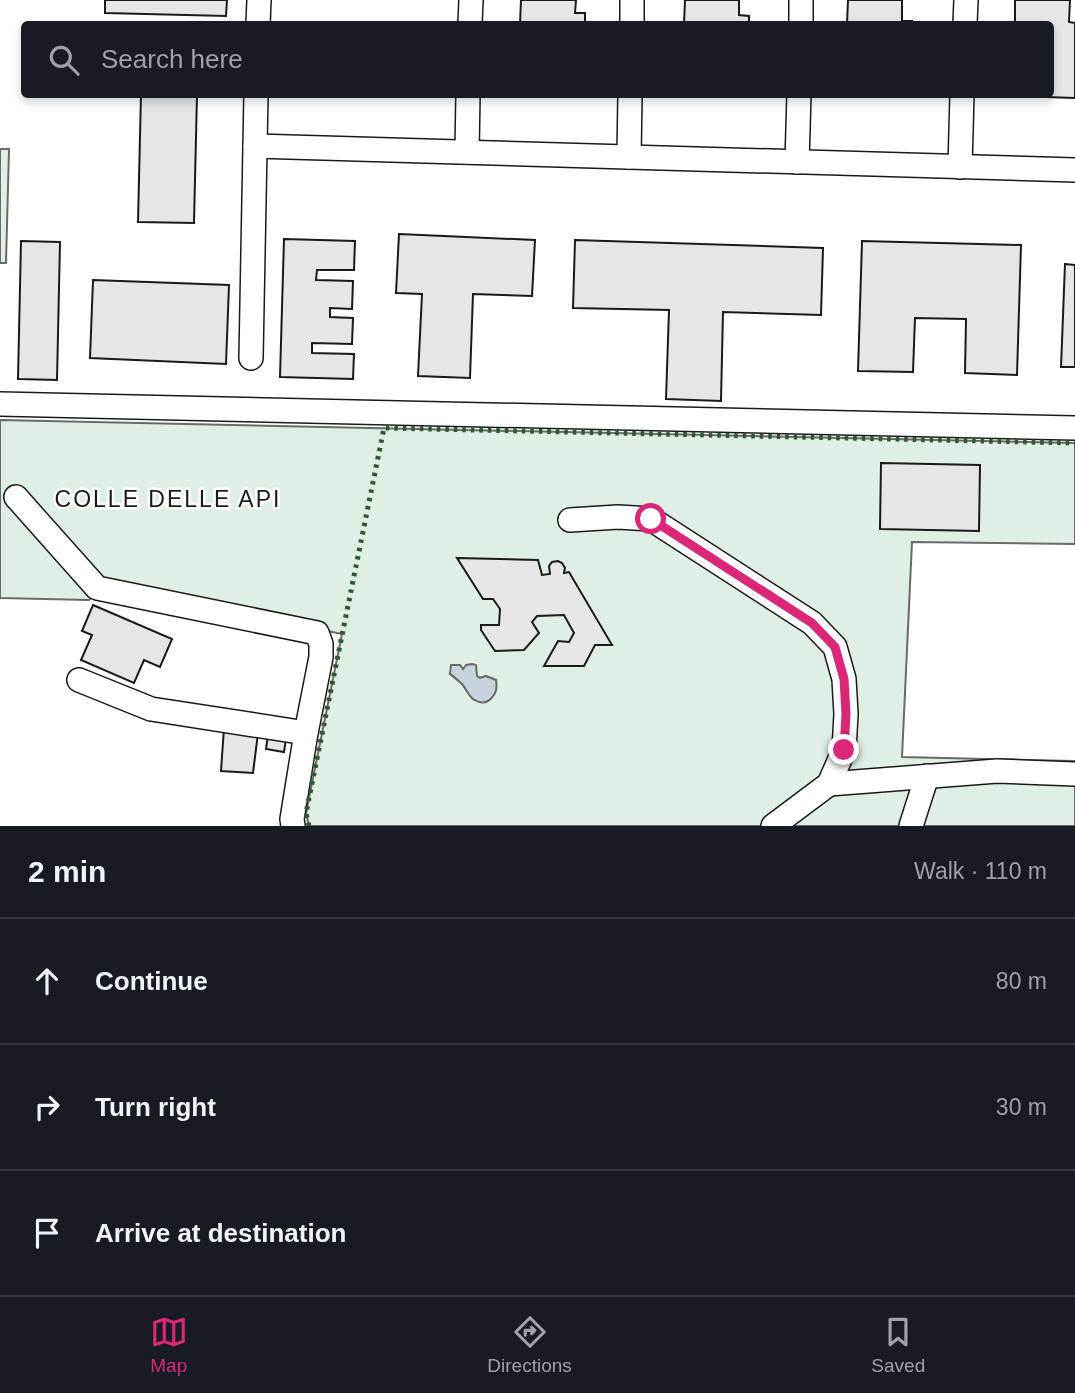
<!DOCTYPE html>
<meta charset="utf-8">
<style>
body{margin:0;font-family:Helvetica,sans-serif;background:#20242c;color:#f1f3f6}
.stop{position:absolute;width:21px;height:21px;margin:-16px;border:5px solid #db2777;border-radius:50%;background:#fff}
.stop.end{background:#db2777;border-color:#fff;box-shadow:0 2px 7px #0008}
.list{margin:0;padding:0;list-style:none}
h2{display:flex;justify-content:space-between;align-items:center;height:91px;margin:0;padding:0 28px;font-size:30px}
h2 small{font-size:23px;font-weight:400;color:#9ea1a6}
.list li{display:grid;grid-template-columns:46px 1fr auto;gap:21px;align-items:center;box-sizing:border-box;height:126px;padding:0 28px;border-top:2px solid #363941}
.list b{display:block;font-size:26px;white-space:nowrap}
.list em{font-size:23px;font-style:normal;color:#9ea1a6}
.icon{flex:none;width:38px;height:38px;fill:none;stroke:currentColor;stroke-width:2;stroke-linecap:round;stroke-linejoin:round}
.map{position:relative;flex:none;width:1075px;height:826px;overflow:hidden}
.search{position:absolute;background:#171b24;box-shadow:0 4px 10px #0003;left:21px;right:21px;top:21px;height:77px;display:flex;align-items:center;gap:18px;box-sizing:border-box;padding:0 24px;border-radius:7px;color:#9ea1a6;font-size:26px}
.sheet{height:469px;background:#171b24}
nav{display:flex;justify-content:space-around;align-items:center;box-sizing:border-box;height:98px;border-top:2px solid #363941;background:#171b24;font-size:19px;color:#9ea1a6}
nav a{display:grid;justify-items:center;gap:4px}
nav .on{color:#db2777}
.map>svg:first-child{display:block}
.green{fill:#e0efe3;stroke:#6a6a6a;stroke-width:2;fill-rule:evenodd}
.water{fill:#c6d2dc;stroke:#6a6a6a;stroke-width:2}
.building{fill:#e6e6e6;stroke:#1a1a1a;stroke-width:2}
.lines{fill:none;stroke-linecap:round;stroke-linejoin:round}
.minor-casing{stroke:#1a1a1a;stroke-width:26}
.minor{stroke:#fff;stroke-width:23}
.hedge{stroke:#2b5a34;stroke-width:5;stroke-dasharray:3.5 5;stroke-linecap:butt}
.route{stroke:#db2777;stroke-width:9}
.labels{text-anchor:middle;stroke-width:5;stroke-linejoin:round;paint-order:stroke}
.quarter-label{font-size:23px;letter-spacing:2px;fill:#1a1a1a;stroke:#fff}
</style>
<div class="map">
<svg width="1075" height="826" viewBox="0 0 1075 826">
<rect width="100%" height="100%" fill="#fff"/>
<g class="green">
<polygon points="0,149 9,149 6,263 0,263"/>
<path d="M0 420 1075 443V544L912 542 902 757 1075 761V826H309L306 813 342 634 105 585 89 600 0 598ZM463 670 480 678 486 676 496 680 473 699 462 684 450 674Z"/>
</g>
<path class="water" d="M472 664 476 665 477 676 480 678 486 676 496 680C499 694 488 709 473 699 469 696 466 689 463 685 459 681 455 677 450 674L451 665H460L463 669 466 665Z"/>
<g class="building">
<polygon points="105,0 227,0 226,16 105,13"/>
<polygon points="521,0 576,0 575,13 585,13 585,24 520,24"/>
<polygon points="685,0 739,0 739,15 749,16 749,24 684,24"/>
<polygon points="848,0 902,0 902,21 912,21 912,24 847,24"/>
<polygon points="1015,0 1070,0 1069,22 1075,23 1075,98 1013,96 1013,94 1050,94 1050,24 1015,24"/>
<polygon points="141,94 197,94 194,223 138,222"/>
<polygon points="399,234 535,240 532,296 473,294 470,378 418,376 422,294 396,293"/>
<polygon points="284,239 355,241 354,270 317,270 316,280 353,281 352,309 330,308 330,317 353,318 352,344 312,343 312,353 354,354 353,379 280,377"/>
<polygon points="575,240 823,248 821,315 723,312 721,401 666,399 669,310 573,308"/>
<polygon points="21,241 60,242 57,380 18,379"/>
<polygon points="862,241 1021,245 1017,375 965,373 966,319 915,318 913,372 858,371"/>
<polygon points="1065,264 1075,265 1075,367 1061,367"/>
<polygon points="93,280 229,285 226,364 90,358"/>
<polygon points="881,463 980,465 979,531 880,529"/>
<polygon points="457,558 538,560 542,575 550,574 549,566 552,562 558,561 562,563 565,568 564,573 569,572 612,645 595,645 584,666 544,666 558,641 569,642 574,633 564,615 537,616 532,622 539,633 524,650 495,651 481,630 481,625 499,625 500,609 493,599 483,599"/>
<polygon points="93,605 172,639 160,667 144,660 134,683 81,660 92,635 82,631"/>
<polygon points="224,728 258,733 253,773 221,771"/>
<polygon points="268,735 286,739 284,752 266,749"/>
</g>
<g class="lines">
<g class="minor-casing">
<g id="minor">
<polyline points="258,24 259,0"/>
<polyline points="470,24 471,0"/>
<polyline points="632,24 632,0"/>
<polyline points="801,24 801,0"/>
<polyline points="965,24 966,0"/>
<polyline points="255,146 1075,170"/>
<polyline points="467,152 468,94"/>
<polyline points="629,157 630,94"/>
<polyline points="797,162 799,94"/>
<polyline points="960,167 962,94"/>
<polyline points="251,358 256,94"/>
<polyline points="0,404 1075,428"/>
<polyline points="16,497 97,588 317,633 321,644 321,657 306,733 292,819 293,826"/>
<polyline points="570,520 618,517 651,519 812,623 835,647 844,679 846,714 844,750 829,784 773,826"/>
<polyline points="79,680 151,709 306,733"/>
<polyline points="829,784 997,771 1075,774"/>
<polyline points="911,826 927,776"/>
</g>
</g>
<use href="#minor" class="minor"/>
<polyline class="hedge" points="309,826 306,813 384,428 1075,443"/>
</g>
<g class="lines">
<polyline class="route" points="651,519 812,623 835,647 844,679 846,714 844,750"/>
</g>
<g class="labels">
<g class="quarter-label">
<text x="168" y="507">COLLE DELLE API</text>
</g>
</g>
</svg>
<div class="stop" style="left:651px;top:519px"></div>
<div class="stop end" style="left:844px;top:750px"></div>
<div class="search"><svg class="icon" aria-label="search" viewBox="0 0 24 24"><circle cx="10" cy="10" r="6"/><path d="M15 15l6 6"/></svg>Search here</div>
</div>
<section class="sheet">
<h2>2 min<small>Walk · 110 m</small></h2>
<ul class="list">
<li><svg class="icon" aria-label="ahead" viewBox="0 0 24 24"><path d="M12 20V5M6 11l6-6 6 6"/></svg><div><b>Continue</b></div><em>80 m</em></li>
<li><svg class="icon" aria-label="right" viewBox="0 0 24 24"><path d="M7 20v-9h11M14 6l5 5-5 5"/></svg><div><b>Turn right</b></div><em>30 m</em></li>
<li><svg class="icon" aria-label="arrive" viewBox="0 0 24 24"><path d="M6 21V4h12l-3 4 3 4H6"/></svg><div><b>Arrive at destination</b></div></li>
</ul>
</section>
<nav>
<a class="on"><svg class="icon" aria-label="map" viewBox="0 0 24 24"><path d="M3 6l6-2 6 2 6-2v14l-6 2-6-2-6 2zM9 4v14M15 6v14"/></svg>Map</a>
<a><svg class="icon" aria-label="directions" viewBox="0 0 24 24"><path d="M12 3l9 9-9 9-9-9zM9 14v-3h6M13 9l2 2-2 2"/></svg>Directions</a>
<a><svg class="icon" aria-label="saved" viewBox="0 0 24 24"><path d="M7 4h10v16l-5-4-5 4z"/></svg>Saved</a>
</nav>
